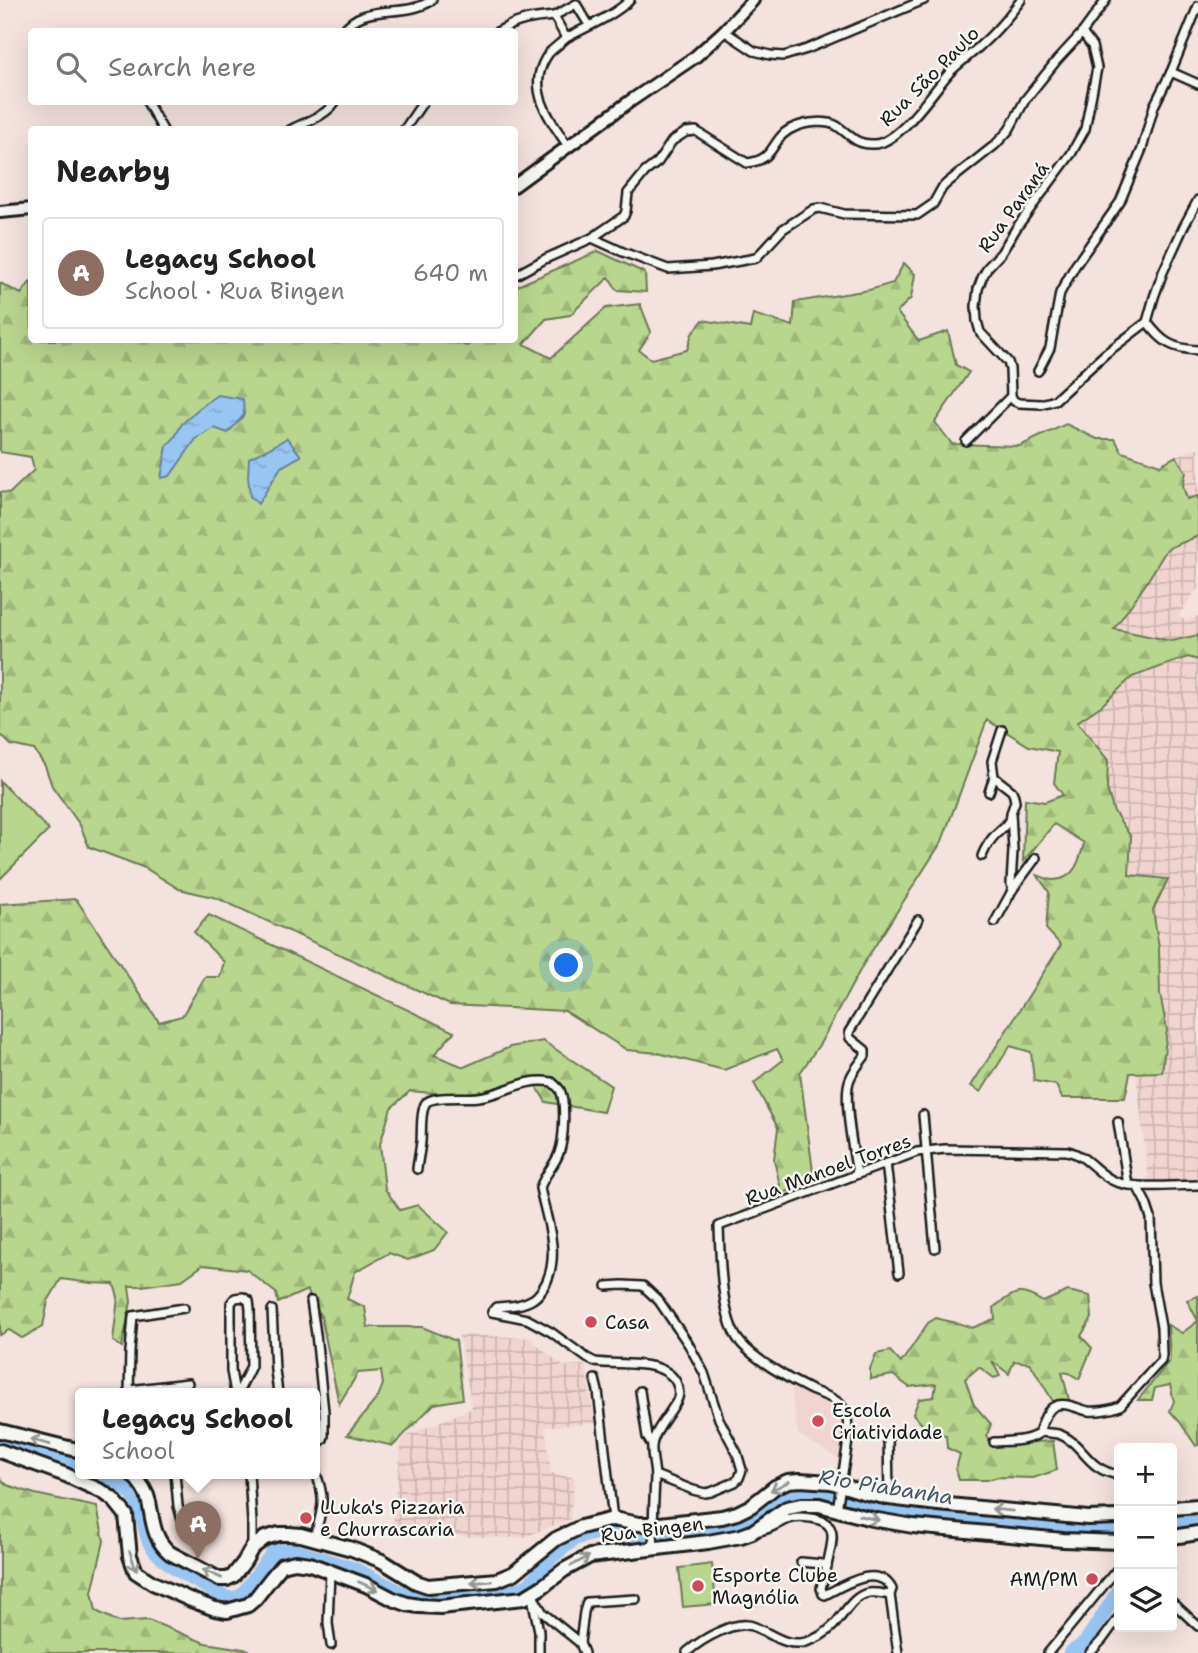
<!DOCTYPE html>
<meta charset="utf-8">
<style>
body{margin:0;font-family:"Shantell Sans",sans-serif;background:#f6f6f6;color:#222}
.controls{position:absolute;right:21px;bottom:21px;display:grid;overflow:hidden;border-radius:7px;box-shadow:0 7px 28px #0002}
.controls button{width:63px;height:63px;display:grid;place-items:center;padding:0;border:0;border-bottom:2px solid #e0e0e0;background:#fff;color:#222;font:35px sans-serif}
.you{position:absolute;left:567px;top:966px;width:24px;height:24px;margin:-18px;border:5px solid #fff;border-radius:50%;background:#1a73e8;box-shadow:0 0 0 10px #1a73e833}
.badge{display:grid;place-items:center;width:46px;height:46px;border-radius:50%;background:#d1495b;color:#fff;font-size:23px;font-weight:700}
.pin{position:absolute;translate:-50% -58px;filter:drop-shadow(0 2px 4px #0008)}
.pin::after{content:'';position:absolute;top:37px;width:24px;height:21px;background:inherit;clip-path:polygon(0 0,100% 0,50% 100%)}
.popup{position:absolute;left:75px;top:1388px;width:245px;height:91px;box-sizing:border-box;display:grid;place-content:center;border-radius:7px;background:#fff;filter:drop-shadow(0 2px 5px #0005);font-size:23px;white-space:nowrap;color:#767676}
.popup b{font-size:26px;color:#222}
.popup::after{content:'';position:absolute;left:50%;top:100%;margin-left:-14px;border:14px solid transparent;border-top-color:#fff}
.list{margin:0;padding:0;list-style:none}
h2{display:flex;justify-content:space-between;align-items:center;height:91px;margin:0;padding:0 28px;font-size:30px}
h2 small{font-size:23px;font-weight:400;color:#767676}
.list li{display:grid;grid-template-columns:46px 1fr auto;gap:21px;align-items:center;box-sizing:border-box;height:112px;margin:0 14px 14px;padding:0 14px;border:2px solid #e0e0e0;border-radius:7px}
.list b{display:block;font-size:26px;white-space:nowrap}
.list p{margin:0;font-size:23px;white-space:nowrap;color:#767676}
.list em{font-size:23px;font-style:normal;color:#767676}
.icon{flex:none;width:38px;height:38px;fill:none;stroke:currentColor;stroke-width:2;stroke-linecap:round;stroke-linejoin:round}
.map{position:relative;flex:none;width:1198px;height:1653px;overflow:hidden}
.search{position:absolute;background:#fff;box-shadow:0 7px 28px #0002;left:28px;top:28px;width:490px;height:77px;display:flex;align-items:center;gap:18px;box-sizing:border-box;padding:0 24px;border-radius:7px;color:#767676;font-size:26px}
.panel{position:absolute;background:#fff;box-shadow:0 7px 28px #0002;left:28px;top:126px;width:490px;height:217px;border-radius:7px}
.map>svg:first-child{display:block}
.built{fill:#f1d4cf}
.industrial{fill:url(#industrial-grid)}
.green{fill:#b9d68e;stroke:#6a7955;stroke-width:2}
.forest{fill:url(#forest-firs);stroke:#6a7955;stroke-width:2}
.water{fill:url(#water-ripples);stroke:#66819c;stroke-width:2}
.lines{fill:none;stroke-linecap:round;stroke-linejoin:round}
.river{stroke:#98c5f2;stroke-width:14}
.street-casing{stroke:#1c1c1c;stroke-width:12}
.secondary-casing{stroke:#1c1c1c;stroke-width:16}
.primary-casing{stroke:#1c1c1c;stroke-width:18}
.street{stroke:#f6f6f2;stroke-width:7}
.secondary{stroke:#f6f6f2;stroke-width:10}
.primary{stroke:#f6f6f2;stroke-width:12}
.oneway{stroke:#949492}
.poi-dot{fill:#d1495b;stroke:#f6f6f2;stroke-width:2.5}
.labels{text-anchor:middle;stroke-width:5;stroke-linejoin:round;paint-order:stroke}
.street-label{font-size:19px;fill:#1c1c1c;stroke:#f6f6f2}
.poi-label{font-size:19px;fill:#1c1c1c;stroke:#f6f6f2;text-anchor:start}
.water-label{font-size:21px;font-style:italic;fill:#475767;stroke:#f6f6f2}
</style>
<div class="map">
<svg width="1198" height="1653" viewBox="0 0 1198 1653">
<defs>
<pattern id="industrial-grid" width="8" height="8" patternUnits="userSpaceOnUse" patternTransform="scale(1.75)"><rect width="8" height="8" fill="#f1d4cf"/><path d="M0 4h8M4 0v8" fill="none" stroke="#ceb5b1"/></pattern>
<pattern id="forest-firs" width="22" height="20" patternUnits="userSpaceOnUse" patternTransform="scale(1.75)"><rect width="22" height="20" fill="#b9d68e"/><path d="M5 1l3.5 6h-7zM16 11l3.5 6h-7z" fill="#9eb77a"/></pattern>
<pattern id="water-ripples" width="26" height="14" patternUnits="userSpaceOnUse" patternTransform="scale(1.75)"><rect width="26" height="14" fill="#98c5f2"/><path d="M2 4q2-2 4 0t4 0M15 11q2-2 4 0t4 0" fill="none" stroke="#82a9cf"/></pattern>
</defs>
<rect width="100%" height="100%" fill="#f3e2dd"/>
<filter id="ink" filterUnits="userSpaceOnUse"><feTurbulence type="fractalNoise" baseFrequency=".0143" numOctaves="2"/><feDisplacementMap in="SourceGraphic" scale="14" xChannelSelector="R" yChannelSelector="G"/><feConvolveMatrix kernelMatrix="1 2 1 2 8 2 1 2 1" color-interpolation-filters="sRGB"/></filter>
<g filter="url(#ink)">
<polygon class="built" points="790,1381 836,1407 843,1439 839,1459 798,1434"/>
<g class="industrial">
<polygon points="1198,448 1198,496 1188,499 1183,486 1186,472 1176,456"/>
<polygon points="1198,536 1198,588 1178,616 1186,621 1198,616 1198,635 1172,641 1114,630 1145,585 1167,549"/>
<polygon points="1188,657 1198,660 1198,1182 1149,1182 1136,1075 1162,1072 1167,1030 1160,994 1159,948 1153,910 1168,879 1128,875 1131,837 1113,810 1107,789 1108,760 1076,722 1101,706 1132,677"/>
<polygon points="459,1335 529,1338 563,1366 585,1365 595,1423 545,1427 551,1473 575,1478 570,1519 522,1538 392,1534 402,1438 472,1408"/>
</g>
<g class="green">
<polygon points="0,781 49,830 0,879"/>
<polygon points="712,1564 716,1604 683,1607 679,1568"/>
</g>
<g class="forest">
<path d="M598 251 645 273 646 292 617 290 609 277 570 315 546 319 524 344 551 358 606 308 640 304 651 332 639 350 651 359 687 350 692 334 703 320 750 328 753 314 793 326 795 302 869 290 893 283 904 263 915 274 911 298 897 312 919 341 948 331 956 365 969 372 935 422 952 444 1020 446 1066 424 1097 439H1115L1122 452 1160 465 1176 456 1186 472 1183 486 1187 499 1198 496V536L1167 549 1145 585 1114 629 1172 641 1198 635V660L1188 657 1132 677 1101 706 1077 722 1108 760 1107 788 1113 810 1131 837 1129 875 1168 879 1153 910 1159 948 1160 994 1167 1030 1162 1072 1130 1073 1125 1098H1062L1056 1085 1034 1081 1031 1052 1010 1046 981 1092 971 1086 1061 945 1046 929 1049 892 1037 875C1041 876 1048 880 1053 880 1075 880 1080 859 1084 843L1054 824 1023 862 1025 799 1045 802 1063 795 1054 783 1058 752 1029 746 987 720 942 841 864 963 821 1042 800 1073 814 1179 782 1194 774 1160 778 1128 754 1083 783 1060 777 1049 724 1070 658 1053 627 1050 565 1011 450 1005 217 898 179 889 145 868 89 847 80 825 52 786 45 766 34 750 11 745 0 734V492L10 493 34 470 31 457 0 452V283L21 294 31 281 32 340H445L467 346 475 340H514L515 287Z"/>
<polygon points="76,899 159,1022 182,1016 205,977 220,977 224,962 194,932 209,915 454,1032 434,1055 464,1067 510,1047 543,1041 611,1086 603,1112 546,1102 535,1084 455,1095 410,1091 391,1108 380,1144 385,1189 400,1210 418,1205 448,1232 434,1250 408,1260 389,1253 355,1272 347,1299 365,1307 368,1327 422,1327 456,1341 463,1399 434,1404 393,1446 347,1435 378,1397 383,1384 381,1371 358,1373 339,1404 321,1316 307,1290 278,1303 276,1293 247,1270 203,1265 182,1280 142,1286 129,1286 131,1302 122,1347 113,1341 118,1297 114,1284 91,1283 61,1279 48,1301 43,1326 22,1338 9,1330 0,1335 0,904"/>
<path d="M1068 1291 1090 1296 1092 1318 1081 1336 1092 1348 1079 1379 1069 1373 1062 1372 1069 1400 1054 1403 1030 1363 1014 1361 1009 1374 992 1361 1000 1376 994 1378 979 1367 965 1379 974 1405 991 1424 987 1435 992 1444 1053 1441 1057 1470 1033 1478 998 1477 987 1480H959L956 1469 960 1454 947 1448 946 1435 928 1431 913 1414 919 1399 934 1397 936 1384 909 1387 893 1375 870 1379V1369L876 1354 890 1351 901 1363 928 1323 936 1318C948 1322 960 1322 972 1328L995 1319 994 1307C1015 1292 1019 1287 1043 1302Z"/>
<polygon points="1198,1296 1198,1445 1196,1446 1180,1422 1170,1411 1174,1401 1170,1385 1155,1388 1152,1400 1138,1400 1170,1360 1168,1325 1182,1333 1198,1321 1187,1300"/>
<polygon points="0,1478 7,1485 35,1494 97,1507 104,1541 92,1592 96,1611 119,1622 148,1620 205,1643 249,1650 250,1653 0,1653"/>
</g>
<g class="water">
<polygon points="217,395 243,399 244,415 228,433 214,428 196,439 170,476 161,478 167,446 175,437 181,425 197,410"/>
<polygon points="287,438 301,456 281,467 258,504 250,496 248,476 249,458 268,449"/>
</g>
<g class="lines">
<g class="river">
<polyline points="0,1442 81,1465"/>
<path d="M98 1473C124 1487 134 1488 142 1517 145 1526 146 1536 150 1544 163 1566 207 1588 230 1599L241 1596 275 1549 287 1548 355 1569 402 1593 425 1599 511 1592 529 1585 551 1558 574 1539 605 1530 637 1536H691L739 1528 788 1496 819 1495 901 1513 1041 1529 1113 1533 1119 1531"/>
<polyline points="1172,1523 1198,1520"/>
<polyline points="1070,1653 1084,1644 1119,1590"/>
</g>
<g class="street-casing">
<g id="street">
<path d="M589 25 576 4 554 16 566 38C588 26 612 17 630 0"/>
<polyline points="724,31 754,51 770,55 784,56 807,49 924,0"/>
<path d="M342 32C365 0 403 20 432 0"/>
<path d="M497 32C517 20 531 18 554 16"/>
<polyline points="1082,33 1092,46 1097,68 1085,129 1071,154 1017,227 1001,253 988,267 982,278 978,289 976,306 977,321 980,332 1008,362 1010,369 1011,396 1014,401 1019,403 1041,404 1055,400 1105,354 1147,322 1154,297 1163,272 1184,226 1198,200"/>
<path d="M566 38C561 43 554 48 549 53 524 87 549 118 568 146"/>
<polyline points="1171,72 1198,84"/>
<polyline points="147,102 163,130"/>
<path d="M290 130C305 122 326 116 335 102"/>
<polyline points="404,130 423,102"/>
<path d="M592 238 624 216 626 211 628 193 645 172 658 162 672 141 686 132 696 131 747 163C778 160 770 136 795 127 807 122 826 120 837 126 851 135 855 145 874 144 900 143 933 91 950 72 960 62 972 54 982 44 997 31 1009 16 1021 0"/>
<polyline points="514,276 545,259 592,238 623,252 668,269 712,266 756,258 783,229 814,209 820,208 844,214 917,215 933,204 942,188 947,183 995,145 1009,130 1025,100 1057,60 1082,33 1106,0"/>
<path d="M1147 322C1162 342 1172 349 1198 350"/>
<polyline points="1038,371 1050,348 1060,293 1075,266 1120,202 1142,149 1154,106 1171,72 1198,6"/>
<polyline points="966,441 1011,396"/>
<polyline points="994,777 1012,791 1014,796 1015,802 1011,813 1013,850 1011,884 1013,889"/>
<polyline points="989,792 994,777 992,761 1002,730"/>
<path d="M982 856C984 851 987 845 991 840 997 831 1007 827 1010 818"/>
<polyline points="995,922 1013,889 1036,858"/>
<polyline points="923,1115 935,1248"/>
<polyline points="1118,1122 1128,1185"/>
<polyline points="886,1163 899,1273"/>
<path d="M417 1169C418 1160 420 1151 421 1142 422 1130 420 1115 425 1104 431 1094 466 1099 478 1097 505 1094 523 1077 552 1082 555 1085 558 1087 560 1090 566 1103 564 1140 559 1153 555 1165 544 1175 540 1188 546 1218 560 1251 547 1281 543 1288 540 1295 533 1299 522 1306 509 1306 496 1307L492 1312 527 1319 551 1332 587 1358 595 1362C619 1366 663 1358 676 1382 681 1392 679 1399 673 1407 666 1419 654 1432 652 1445 651 1456 655 1467 655 1478 654 1502 652 1525 654 1549"/>
<path d="M857 1174C854 1154 842 1096 850 1079 853 1071 860 1063 865 1056V1050L850 1038 849 1032 918 920"/>
<polyline points="607,1286 622,1285 643,1286 659,1301 689,1345 704,1373 719,1419 737,1453 742,1470 739,1478 735,1482 711,1492 705,1493 693,1490 655,1475"/>
<polyline points="311,1301 316,1334 324,1412 324,1436 323,1439 315,1447"/>
<polyline points="272,1310 275,1370 278,1393"/>
<polyline points="595,1379 598,1391 613,1519"/>
<polyline points="129,1390 188,1383"/>
<polyline points="640,1391 647,1437 652,1445"/>
<polyline points="129,1393 130,1351 133,1316 184,1308"/>
<polyline points="235,1393 231,1371 231,1303 235,1298 243,1297 249,1301 250,1309 251,1366 238,1393"/>
<path d="M1041 1432 1040 1429C1043 1421 1047 1409 1055 1406 1064 1401 1078 1409 1088 1411 1097 1412 1111 1410 1120 1406L1156 1366 1161 1361 1162 1355 1161 1327 1153 1283 1151 1218 1146 1203 1137 1186"/>
<path d="M1041 1432C1047 1433 1053 1433 1058 1434 1084 1442 1085 1470 1119 1475"/>
<polyline points="888,1436 889,1498"/>
<path d="M994 1442C1010 1441 1028 1442 1041 1432"/>
<polyline points="175,1473 178,1506 182,1520"/>
<polyline points="249,1473 252,1522 252,1548"/>
<path d="M837 1510 848 1441C848 1429 849 1413 840 1404 834 1397 820 1394 811 1390 790 1380 750 1357 737 1338 721 1313 720 1255 719 1226L917 1152 945 1149 1067 1151C1087 1155 1096 1173 1114 1181 1135 1190 1174 1185 1198 1185"/>
<path d="M758 1531C771 1530 778 1522 789 1519 796 1516 803 1517 811 1518 842 1522 831 1544 827 1566"/>
<path d="M314 1539C322 1509 327 1501 315 1471"/>
<path d="M801 1562 823 1564 827 1566 821 1588 823 1594 825 1595C844 1585 878 1563 892 1589L890 1595 898 1653"/>
<polyline points="330,1572 328,1623 331,1645"/>
<polyline points="532,1594 543,1613 580,1643 584,1653"/>
<polyline points="533,1602 539,1631 539,1653"/>
<polyline points="1172,1602 1198,1626"/>
<polyline points="580,1643 584,1612 587,1602 636,1599"/>
<path d="M687 1652C701 1640 736 1618 755 1627 772 1634 786 1647 806 1642 816 1639 826 1633 833 1626 843 1616 853 1595 869 1593 875 1592 883 1594 890 1595"/>
<polyline points="1048,1653 1119,1567"/>
<polyline points="1090,1653 1103,1639 1119,1617"/>
</g>
</g>
<g class="secondary-casing">
<g id="secondary">
<polyline points="514,186 629,102 695,57 724,31 753,0"/>
<polyline points="0,212 32,209"/>
</g>
</g>
<g class="primary-casing">
<g id="primary">
<polyline points="0,1431 81,1451"/>
<polyline points="0,1451 66,1475 103,1492 114,1500 126,1515 130,1556 136,1572 153,1583 191,1600 215,1609 227,1611 248,1605 255,1599 272,1577 282,1565 295,1562 310,1564 366,1585 393,1599 407,1604 419,1606 440,1607 524,1598 542,1587 564,1570 590,1556 708,1542 741,1536 752,1532 787,1508 802,1505 819,1505 872,1519 913,1526 1063,1540 1119,1542"/>
<path d="M131 1473C138 1480 147 1491 149 1502 153 1521 153 1539 170 1553L219 1579H227L233 1576 244 1562 252 1548 265 1538 279 1534H289L301 1535 352 1549 382 1561 416 1582 428 1586 497 1580 514 1573 556 1539 581 1527 613 1519 639 1524H660L722 1517 737 1513 751 1506 775 1487 788 1481 800 1480 831 1482 866 1493 889 1498 938 1504 1088 1518 1119 1517"/>
<polyline points="1172,1508 1198,1506"/>
<polyline points="1172,1537 1198,1533"/>
</g>
</g>
<use href="#street" class="street"/>
<use href="#secondary" class="secondary"/>
<use href="#primary" class="primary"/>
</g>
<defs><path id="oneway-shaft" d="M-6 0H5M1.5-3L5.5 0L1.5 3" fill="none" stroke-width="1.6" stroke-linecap="round" stroke-linejoin="round" transform="scale(1.75)"/></defs>
<g class="oneway">
<use href="#oneway-shaft" transform="translate(40 1442) rotate(-165)"/>
<use href="#oneway-shaft" transform="translate(780 1486) rotate(153)"/>
<use href="#oneway-shaft" transform="translate(1002 1510) rotate(-174)"/>
<use href="#oneway-shaft" transform="translate(869 1518) rotate(13)"/>
<use href="#oneway-shaft" transform="translate(133 1561) rotate(71)"/>
<use href="#oneway-shaft" transform="translate(580 1561) rotate(-28)"/>
<use href="#oneway-shaft" transform="translate(212 1574) rotate(-157)"/>
<use href="#oneway-shaft" transform="translate(481 1582) rotate(175)"/>
<use href="#oneway-shaft" transform="translate(368 1586) rotate(24)"/>
</g>
</g>
<g class="poi-dot">
<circle cx="591" cy="1322" r="7"/>
<circle cx="818" cy="1421" r="7"/>
<circle cx="306" cy="1518" r="7"/>
<circle cx="1092" cy="1579" r="7"/>
<circle cx="698" cy="1586" r="7"/>
</g>
<g class="labels">
<g class="street-label">
<text transform="translate(929 76) rotate(-45)" y="7">Rua São Paulo</text>
<text transform="translate(1013 207) rotate(-54)" y="7">Rua Paraná</text>
<text transform="translate(828 1169) rotate(-20)" y="7">Rua Manoel Torres</text>
<text transform="translate(652 1529) rotate(-7)" y="7">Rua Bingen</text>
</g>
<g class="poi-label">
<text x="605" y="1329">Casa</text>
<text x="832" y="1417">Escola<tspan x="832" dy="22">Criatividade</tspan></text>
<text x="320" y="1514">LLuka's Pizzaria<tspan x="320" dy="22">e Churrascaria</tspan></text>
<text x="712" y="1582">Esporte Clube<tspan x="712" dy="22">Magnólia</tspan></text>
<text x="1078" y="1586" text-anchor="end">AM/PM</text>
</g>
<g class="water-label">
<text transform="translate(886 1487) rotate(9)" y="7">Rio Piabanha</text>
</g>
</g>
</svg>
<div class="controls">
<button>+</button>
<button>−</button>
<button><svg class="icon" aria-label="layers" viewBox="0 0 24 24"><path d="M12 4l9 5-9 5-9-5zM3 14l9 5 9-5"/></svg></button>
</div>
<div class="you"></div>
<div class="pin badge" style="left:198px;top:1559px;background:#8d6e63">A</div>
<div class="popup"><b>Legacy School</b>School</div>
<div class="search"><svg class="icon" aria-label="search" viewBox="0 0 24 24"><circle cx="10" cy="10" r="6"/><path d="M15 15l6 6"/></svg>Search here</div>
<section class="panel">
<h2>Nearby<small></small></h2>
<ul class="list">
<li><span class="badge" style="background:#8d6e63">A</span><div><b>Legacy School</b><p>School · Rua Bingen</p></div><em>640 m</em></li>
</ul>
</section>
</div>
